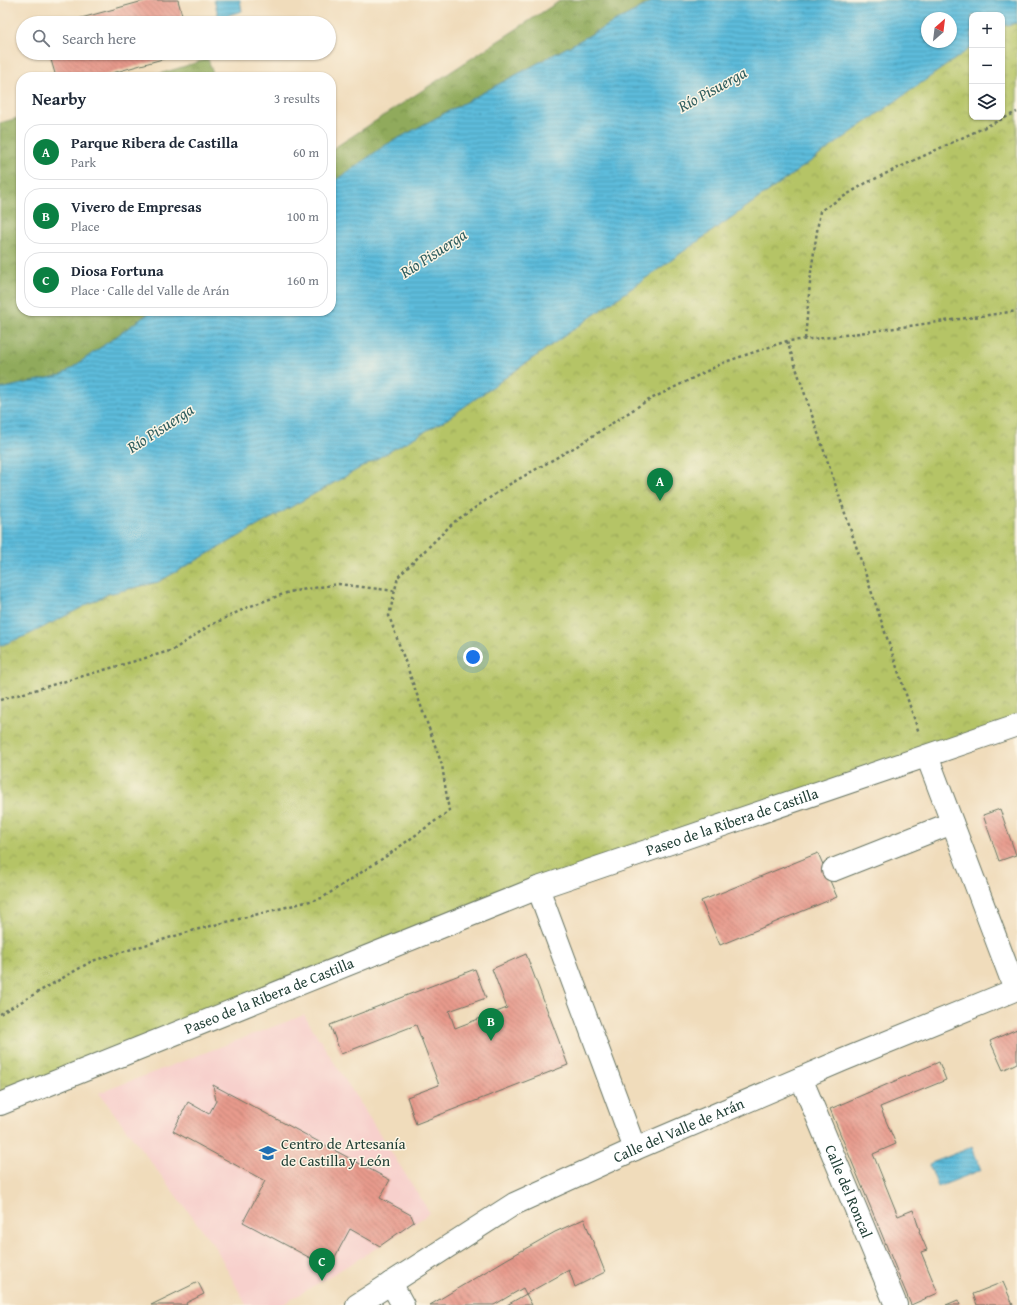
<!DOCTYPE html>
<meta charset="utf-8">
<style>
body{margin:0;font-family:"Gentium Book Plus",serif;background:#f2f2f3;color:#1f2937}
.controls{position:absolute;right:12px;top:12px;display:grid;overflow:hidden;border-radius:8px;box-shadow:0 1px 3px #0004}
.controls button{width:36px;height:36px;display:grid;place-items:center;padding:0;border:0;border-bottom:1px solid #e0e1e3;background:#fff;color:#1f2937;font:20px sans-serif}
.compass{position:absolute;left:921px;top:12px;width:36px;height:36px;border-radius:50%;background:#fff;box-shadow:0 1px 3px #0004;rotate:28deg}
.you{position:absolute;left:473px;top:657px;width:14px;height:14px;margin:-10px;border:3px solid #fff;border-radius:50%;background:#1a73e8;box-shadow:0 0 0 6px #1a73e833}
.badge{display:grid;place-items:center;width:26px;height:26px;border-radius:50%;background:#0b8043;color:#fff;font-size:13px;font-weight:700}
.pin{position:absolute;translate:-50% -33px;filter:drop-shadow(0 1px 2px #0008)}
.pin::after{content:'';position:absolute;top:21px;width:14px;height:12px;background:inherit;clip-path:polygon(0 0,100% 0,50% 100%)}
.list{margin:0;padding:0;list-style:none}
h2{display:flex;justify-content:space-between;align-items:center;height:52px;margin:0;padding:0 16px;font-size:17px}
h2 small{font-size:13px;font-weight:400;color:#747a83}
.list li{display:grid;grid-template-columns:26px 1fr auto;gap:12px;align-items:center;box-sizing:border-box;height:56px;margin:0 8px 8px;padding:0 8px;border:1px solid #e0e1e3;border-radius:16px}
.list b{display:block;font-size:15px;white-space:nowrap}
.list p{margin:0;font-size:13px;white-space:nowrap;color:#747a83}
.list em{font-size:13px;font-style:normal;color:#747a83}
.icon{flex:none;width:22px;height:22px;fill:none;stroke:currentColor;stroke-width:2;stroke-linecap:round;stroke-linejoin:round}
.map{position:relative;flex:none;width:1017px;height:1305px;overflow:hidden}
.search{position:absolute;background:#fff;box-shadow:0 1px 3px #0004;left:16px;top:16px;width:320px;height:44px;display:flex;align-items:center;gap:10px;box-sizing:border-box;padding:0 14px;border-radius:22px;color:#747a83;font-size:15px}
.panel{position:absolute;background:#fff;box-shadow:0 1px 3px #0004;left:16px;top:72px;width:320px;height:244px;border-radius:16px}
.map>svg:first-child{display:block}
.built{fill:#f7d0cc}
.forest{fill:url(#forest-crowns);stroke:#587448}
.park{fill:url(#park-crowns);stroke:#6a804d}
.water{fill:url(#water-rules);stroke:#3e7c88;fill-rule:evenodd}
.building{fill:url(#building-back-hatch)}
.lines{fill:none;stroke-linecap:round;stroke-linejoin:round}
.minor-casing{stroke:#687563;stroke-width:24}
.path{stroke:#687563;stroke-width:2.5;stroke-dasharray:3 3;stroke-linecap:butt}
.minor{stroke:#fff;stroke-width:22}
.labels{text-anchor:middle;stroke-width:3;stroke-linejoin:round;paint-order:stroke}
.street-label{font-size:15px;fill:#1f3d34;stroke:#fcf5e5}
.poi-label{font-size:15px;fill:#1f3d34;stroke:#fcf5e5;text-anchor:start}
.water-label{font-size:16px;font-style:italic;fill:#2e5d5e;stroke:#fcf5e5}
</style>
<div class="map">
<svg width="1017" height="1305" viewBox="0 0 1017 1305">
<defs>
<pattern id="forest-crowns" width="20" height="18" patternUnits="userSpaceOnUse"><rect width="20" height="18" fill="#90aa5b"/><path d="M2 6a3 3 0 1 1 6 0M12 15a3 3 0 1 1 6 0" fill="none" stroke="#758c4c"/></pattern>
<pattern id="park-crowns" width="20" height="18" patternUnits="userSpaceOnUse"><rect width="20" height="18" fill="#b5c466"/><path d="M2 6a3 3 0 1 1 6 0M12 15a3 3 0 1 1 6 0" fill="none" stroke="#93a055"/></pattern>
<pattern id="water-rules" width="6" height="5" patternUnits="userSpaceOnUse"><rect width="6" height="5" fill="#5dbcdb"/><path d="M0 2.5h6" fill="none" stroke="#4c9ab2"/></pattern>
<pattern id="building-back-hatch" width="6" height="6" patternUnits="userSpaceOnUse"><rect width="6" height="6" fill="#e79a8c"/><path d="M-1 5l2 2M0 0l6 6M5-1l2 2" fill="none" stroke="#bb7f73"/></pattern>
</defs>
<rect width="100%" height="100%" fill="#fcf5e5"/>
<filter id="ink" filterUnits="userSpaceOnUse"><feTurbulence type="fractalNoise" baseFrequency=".025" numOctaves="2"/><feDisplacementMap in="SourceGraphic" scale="8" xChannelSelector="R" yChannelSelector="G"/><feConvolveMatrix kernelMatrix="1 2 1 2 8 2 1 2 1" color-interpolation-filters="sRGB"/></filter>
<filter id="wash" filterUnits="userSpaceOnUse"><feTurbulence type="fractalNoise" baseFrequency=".012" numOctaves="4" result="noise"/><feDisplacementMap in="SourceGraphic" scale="16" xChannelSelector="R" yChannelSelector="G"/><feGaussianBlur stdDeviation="0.9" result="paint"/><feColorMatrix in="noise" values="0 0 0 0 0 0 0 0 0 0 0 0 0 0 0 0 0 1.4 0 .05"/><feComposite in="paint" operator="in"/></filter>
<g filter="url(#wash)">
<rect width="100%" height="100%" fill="#f0dcbb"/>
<polygon class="built" points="304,1015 430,1213 380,1246 282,1305 246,1305 217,1250 99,1093"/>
<g class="forest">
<polygon points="561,0 655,0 384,146 331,184 331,150"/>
<polygon points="208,59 214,77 150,77"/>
<polygon points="21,117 21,311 152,311 62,375 0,389 0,123"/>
</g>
<polygon class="park" points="1017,23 1017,717 0,1094 0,646 30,634 108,594 158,582 447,419 972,47 972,117 1002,117 1002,26"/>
<g class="water">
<polygon points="214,0 240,0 242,11 219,18"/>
<path d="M655 0H1017V23L1002 26V15H972V47L447 419 158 582 108 594 30 634 0 646V389L62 375 152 311H331V184L384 146ZM927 18H951V42H927Z"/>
<polygon points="972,1147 981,1170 938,1187 929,1164"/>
</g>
<g id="blocks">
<g class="building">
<polygon points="147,0 178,0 184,23 63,23"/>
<polygon points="49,53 184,53 98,77 56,77"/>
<polygon points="1000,809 1016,855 999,861 983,815"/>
<polygon points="818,853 837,897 720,945 701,901"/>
<polygon points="526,954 568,1065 416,1124 407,1097 439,1085 416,1025 341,1054 330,1025 475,969 486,998 449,1011 455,1028 507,1008 492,969"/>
<polygon points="1017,1029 1017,1063 1003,1070 990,1041"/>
<polygon points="939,1062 946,1080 880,1107 896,1144 873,1154 898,1216 913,1210 920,1231 919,1231 927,1250 921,1252 938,1293 911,1305 830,1109"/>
<polygon points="213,1085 390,1180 380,1198 411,1215 414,1222 380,1246 350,1229 329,1268 243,1222 265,1181 173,1131 188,1102 209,1114 216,1101"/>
<polygon points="584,1219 605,1272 575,1287 569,1270 526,1294 523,1288 494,1305 430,1305 507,1259 555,1232"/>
<polygon points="198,1282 204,1294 186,1303 187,1305 151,1305"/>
<polygon points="1003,1282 1013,1305 977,1305 973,1294"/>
<polygon points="526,1294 532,1305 507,1305"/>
<polygon points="958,1300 960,1305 946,1305"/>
</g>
</g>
</g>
<g filter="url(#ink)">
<use href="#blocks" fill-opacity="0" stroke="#687563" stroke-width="1"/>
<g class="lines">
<g class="minor-casing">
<g id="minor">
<polyline points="927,756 1015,989"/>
<polyline points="833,870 952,823"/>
<path id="s1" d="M538 888 1017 725"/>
<path id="s2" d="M801 1078 896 1305"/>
<path id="s3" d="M0 1104 538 888 635 1149"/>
<polyline points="391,1283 403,1305"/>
<path id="s4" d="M357 1305 514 1204 635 1149 843 1060 1017 989"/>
</g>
</g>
<g class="path">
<polyline points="805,339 811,272 820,211 866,183 1017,112"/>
<polyline points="787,341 919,733"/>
<polyline points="0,700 173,650 209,626 248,607 289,592 338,584 395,591"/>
<polyline points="0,1014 92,961 195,930 322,898 388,855 449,811 442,765 389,616 398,577 454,522 510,484 577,446 645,402 725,362 787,341 823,338 1017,311"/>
</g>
<use href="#minor" class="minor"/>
</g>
</g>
<defs>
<g id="university-bare" transform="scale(1.38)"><path d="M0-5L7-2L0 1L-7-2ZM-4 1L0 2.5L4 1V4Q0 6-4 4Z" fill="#1f6fb2" stroke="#fcf5e5" stroke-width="2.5" paint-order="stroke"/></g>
</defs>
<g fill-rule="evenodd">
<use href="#university-bare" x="268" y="1153"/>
</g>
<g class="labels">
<g class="street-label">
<text dy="5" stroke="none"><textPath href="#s1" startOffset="205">Paseo de la Ribera de Castilla</textPath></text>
<text dy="5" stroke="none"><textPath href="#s3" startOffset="290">Paseo de la Ribera de Castilla</textPath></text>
<text dy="5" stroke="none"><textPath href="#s4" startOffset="367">Calle del Valle de Arán</textPath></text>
<text dy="5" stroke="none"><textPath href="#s2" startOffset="123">Calle del Roncal</textPath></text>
</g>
<g class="poi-label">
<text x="281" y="1149">Centro de Artesanía<tspan x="281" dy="17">de Castilla y León</tspan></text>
</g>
<g class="water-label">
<text transform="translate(712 89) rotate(-29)" y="6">Río Pisuerga</text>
<text transform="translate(433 253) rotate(-33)" y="6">Río Pisuerga</text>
<text transform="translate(160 428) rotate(-33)" y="6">Río Pisuerga</text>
</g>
</g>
</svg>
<div class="controls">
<button>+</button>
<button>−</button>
<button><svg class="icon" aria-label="layers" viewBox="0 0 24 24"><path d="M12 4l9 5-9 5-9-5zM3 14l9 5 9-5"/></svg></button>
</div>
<svg class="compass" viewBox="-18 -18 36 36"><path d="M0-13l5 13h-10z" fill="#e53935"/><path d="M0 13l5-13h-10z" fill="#747a83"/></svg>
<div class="you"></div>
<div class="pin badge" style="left:660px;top:501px">A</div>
<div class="pin badge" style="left:491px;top:1041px">B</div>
<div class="pin badge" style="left:322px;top:1281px">C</div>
<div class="search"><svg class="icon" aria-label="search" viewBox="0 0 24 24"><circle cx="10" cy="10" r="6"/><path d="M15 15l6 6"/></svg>Search here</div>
<section class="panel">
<h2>Nearby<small>3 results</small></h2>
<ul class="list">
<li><span class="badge">A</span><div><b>Parque Ribera de Castilla</b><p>Park</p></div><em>60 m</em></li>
<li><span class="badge">B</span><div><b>Vivero de Empresas</b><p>Place</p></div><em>100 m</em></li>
<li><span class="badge">C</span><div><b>Diosa Fortuna</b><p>Place · Calle del Valle de Arán</p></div><em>160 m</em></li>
</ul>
</section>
</div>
